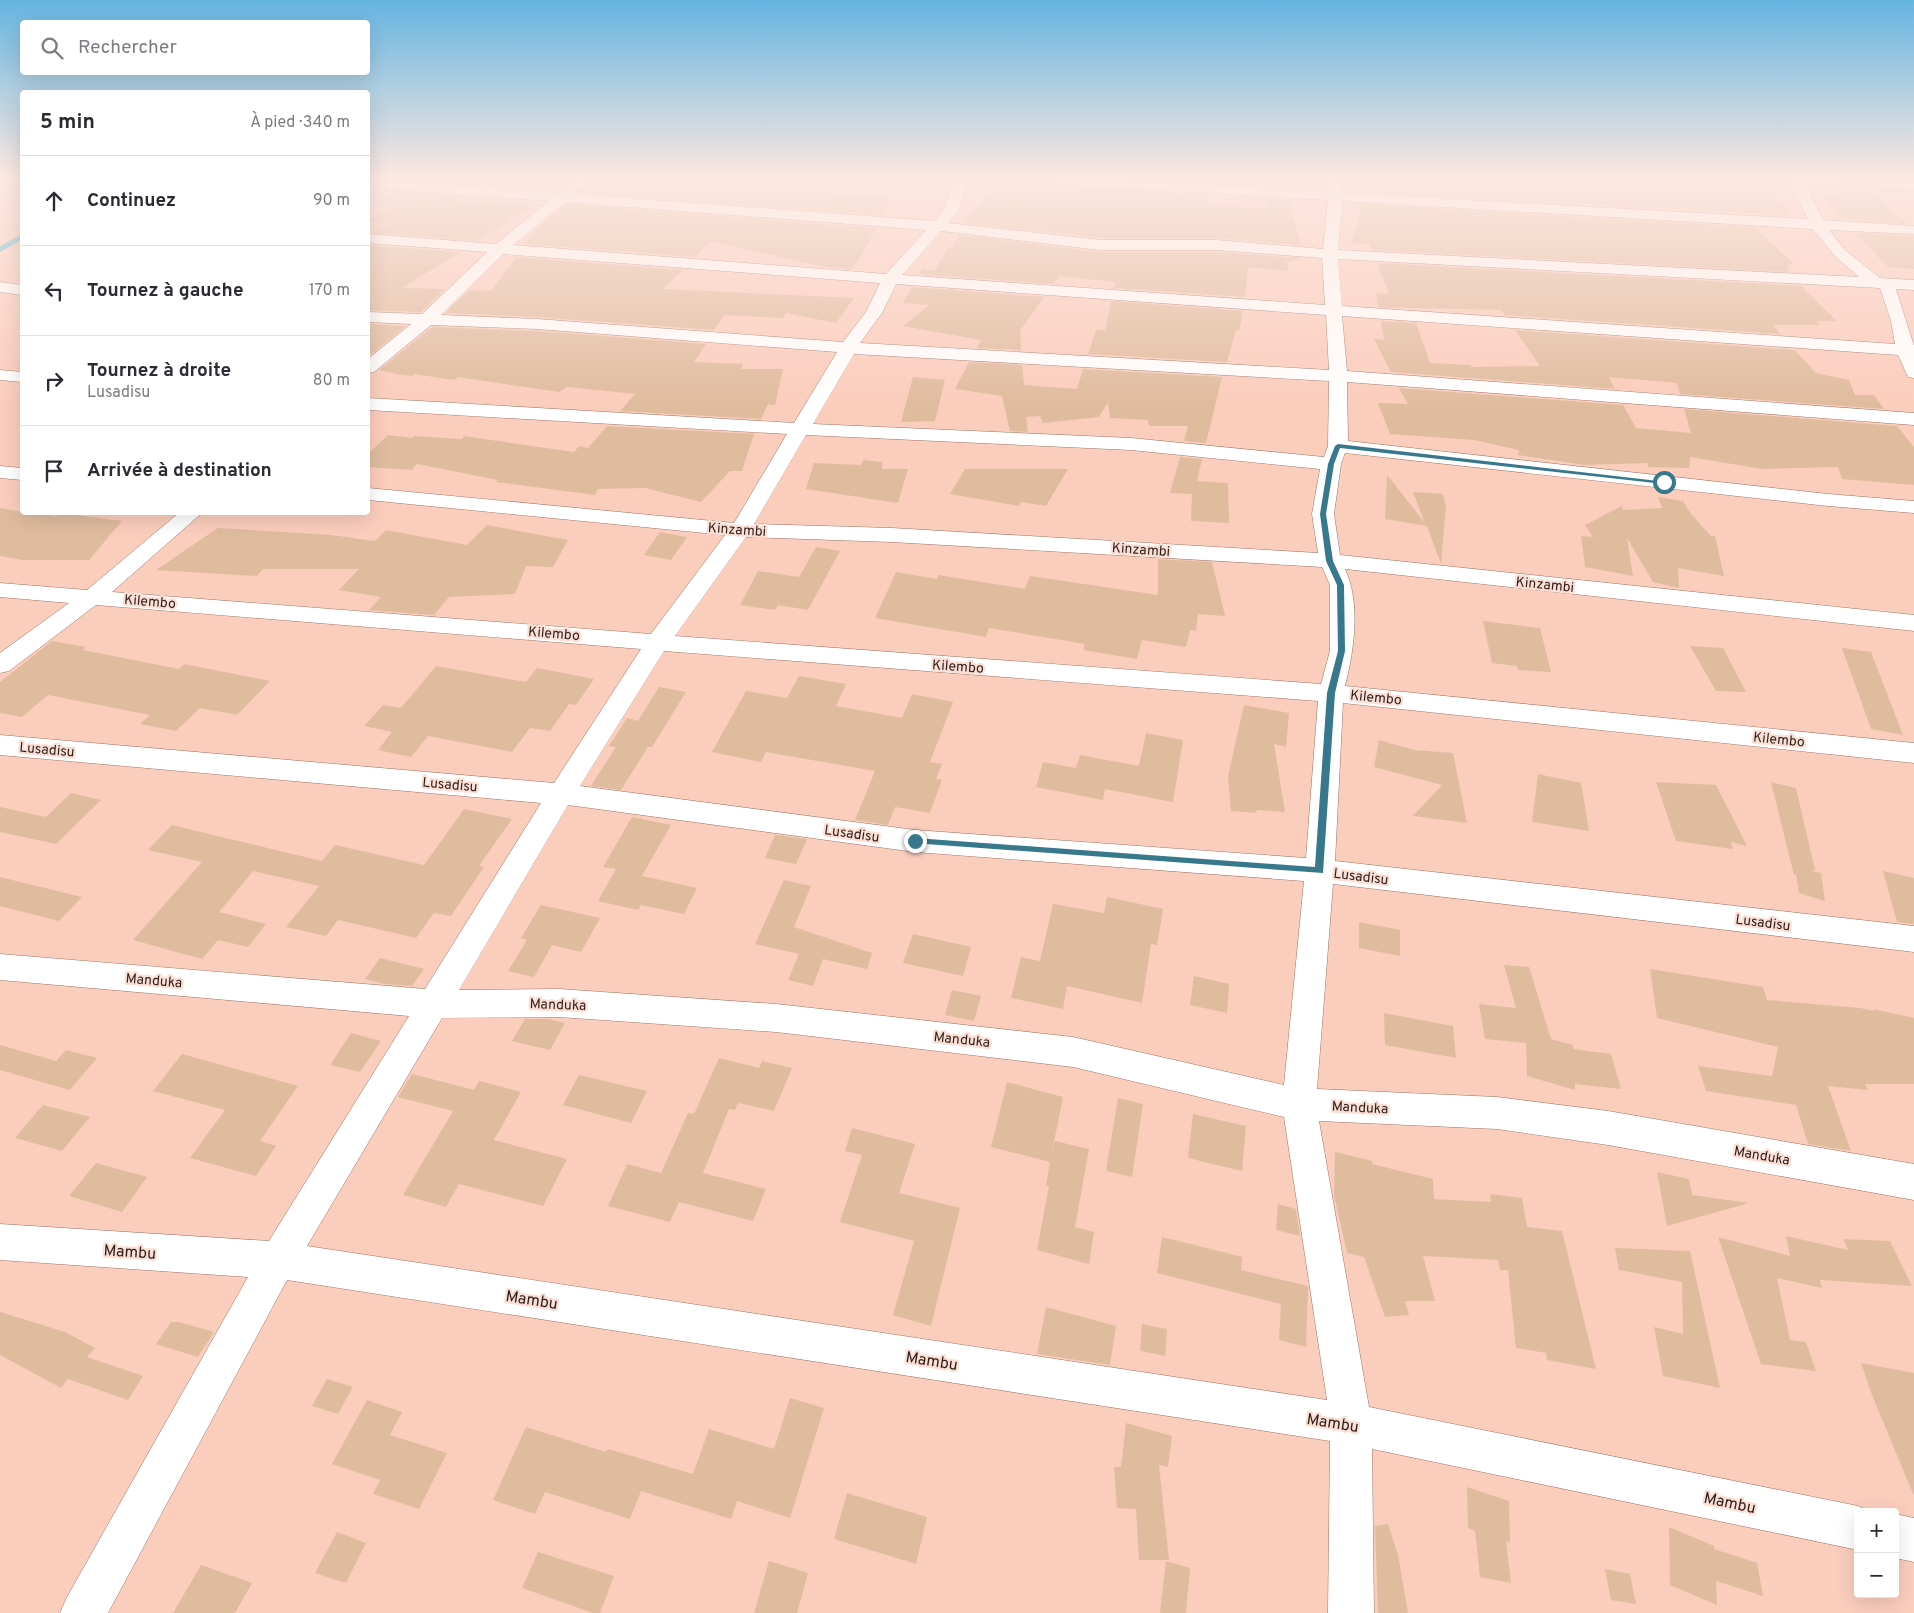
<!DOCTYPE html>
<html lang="fr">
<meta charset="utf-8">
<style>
body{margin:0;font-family:Overpass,sans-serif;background:#f2f2f3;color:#2b2b33}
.controls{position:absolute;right:15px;bottom:15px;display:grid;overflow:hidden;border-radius:5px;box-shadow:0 5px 20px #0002}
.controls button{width:45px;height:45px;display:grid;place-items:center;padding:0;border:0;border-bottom:1px solid #e1e1e2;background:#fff;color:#2b2b33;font:25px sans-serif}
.stop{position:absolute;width:15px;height:15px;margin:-11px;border:4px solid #38788c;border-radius:50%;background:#fff}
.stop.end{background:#38788c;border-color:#fff;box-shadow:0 1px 5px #0008}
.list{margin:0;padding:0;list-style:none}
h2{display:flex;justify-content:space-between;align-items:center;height:65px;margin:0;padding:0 20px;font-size:21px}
h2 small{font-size:16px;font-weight:400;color:#7c7c81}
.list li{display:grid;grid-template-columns:32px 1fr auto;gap:15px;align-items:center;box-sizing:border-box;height:90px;padding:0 20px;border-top:1px solid #e1e1e2}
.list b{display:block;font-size:19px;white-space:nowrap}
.list p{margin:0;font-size:16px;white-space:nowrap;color:#7c7c81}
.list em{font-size:16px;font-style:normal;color:#7c7c81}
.icon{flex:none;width:28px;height:28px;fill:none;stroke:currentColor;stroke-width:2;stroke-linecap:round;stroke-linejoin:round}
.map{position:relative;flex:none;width:1914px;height:1613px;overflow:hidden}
.search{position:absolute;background:#fff;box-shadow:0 5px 20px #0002;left:20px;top:20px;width:350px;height:55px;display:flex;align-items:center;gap:12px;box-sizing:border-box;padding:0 18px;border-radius:5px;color:#7c7c81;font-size:19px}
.panel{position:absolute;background:#fff;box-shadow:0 5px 20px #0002;left:20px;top:90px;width:350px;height:425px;border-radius:5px}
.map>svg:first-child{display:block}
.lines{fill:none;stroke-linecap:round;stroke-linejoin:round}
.stream{stroke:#42b6d7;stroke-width:5}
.building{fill:#e0bc9f}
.minor-casing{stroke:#9d7465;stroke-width:1}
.minor{fill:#fff;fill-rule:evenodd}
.route{fill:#38788c}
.labels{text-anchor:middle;stroke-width:4.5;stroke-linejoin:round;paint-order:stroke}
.street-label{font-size:14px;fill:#2e1e18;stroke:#fbdfd5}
.near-street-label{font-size:16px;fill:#2e1e18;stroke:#fbdfd5}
</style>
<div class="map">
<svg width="1914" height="1613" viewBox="0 0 1914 1613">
<rect width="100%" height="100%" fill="#fbcdbd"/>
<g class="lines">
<polyline class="stream" points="0,249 22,237"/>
</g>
<g class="building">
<polygon points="418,179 474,179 470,185 415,181"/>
<polygon points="593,179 784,179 836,184 828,194 891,198 882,215 579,192"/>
<polygon points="1003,179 1025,179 1034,185 1203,195 1209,205 1268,209 1264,198 1289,200 1301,245 1217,238 1100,238 964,223"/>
<polygon points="1354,179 1457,179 1457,182 1539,183 1537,179 1544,179 1619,187 1617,179 1737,179 1738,181 1763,183 1791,215 1356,192"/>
<polygon points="397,191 462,196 458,201 537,204 478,241 374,233 388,224 368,221 390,208 372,206"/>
<polygon points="1870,191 1907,224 1843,219 1821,195"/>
<polygon points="566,204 876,228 858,262 850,269 824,267 711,241 695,257 525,244 538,227"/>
<polygon points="1358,204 1754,227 1794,264 1787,264 1791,267 1786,267 1790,272 1372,250 1369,244 1352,243 1360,214"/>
<polygon points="1856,233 1914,236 1914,269 1888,267"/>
<polygon points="959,235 1100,252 1217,252 1300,258 1289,262 1287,259 1288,271 1248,267 1245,297 1114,288 1115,282 1059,276 1053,284 919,274 922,269 934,271 949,247 953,247"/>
<polygon points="368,245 460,252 402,288 445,289 421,312 368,310"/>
<polygon points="516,257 683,270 663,289 854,298 836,323 786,313 783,318 724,315 714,330 537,317 445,313 469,290 491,291"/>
<polygon points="1377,263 1801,286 1837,321 1816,321 1821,325 1773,325 1781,334 1505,315 1501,310 1378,307 1376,293 1389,294"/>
<polygon points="912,287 1044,297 1020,331 1021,350 977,348 981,340 903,326 929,305 903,303"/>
<polygon points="1111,301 1243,311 1239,331 1236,330 1227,362 1088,354 1096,330 1105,330"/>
<polygon points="1381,321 1416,323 1430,363 1471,365 1471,367 1540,366 1515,330 1795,350 1816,373 1849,380 1855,395 1874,395 1884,409 1680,394 1677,383 1609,377 1615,389 1391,372 1374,339 1384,340"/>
<polygon points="368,324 406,326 368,357"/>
<polygon points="432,327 537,331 706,344 694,362 743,364 741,369 783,369 775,405 768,404 761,419 620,411 635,394 567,387 559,392 458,377 454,380 414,374 412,376 402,375 379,370"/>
<polygon points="969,362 1022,365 1024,385 1077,389 1083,369 1222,377 1206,443 1184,441 1188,426 1149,426 1148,420 1110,418 1108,402 1099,417 1043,423 1040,416 1026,417 1028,432 1010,431 1002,396 955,389"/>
<polygon points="913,377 945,380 935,421 901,422"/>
<polygon points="1399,388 1623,405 1636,428 1691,433 1684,409 1897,426 1914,447 1914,485 1842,479 1838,467 1762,469 1690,457 1689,468 1648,467 1647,463 1585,465 1518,455 1519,450 1474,440 1390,434 1378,403 1408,404"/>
<polygon points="607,426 754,434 742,471 730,471 701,502 645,488 598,489 595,495 496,482 498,480 417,464 412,470 368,467 368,454 388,435 412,438 414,436 462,439 464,436 574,452 579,446 588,448"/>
<polygon points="1180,457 1202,459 1197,481 1228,483 1229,523 1191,521 1192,494 1170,493"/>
<polygon points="863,460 882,462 882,469 908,469 898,503 806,489 814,463 861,465"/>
<polygon points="965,469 1068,469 1046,506 1021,502 1019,506 950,494"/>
<polygon points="1387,475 1425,523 1413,492 1443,494 1446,506 1441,564 1427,526 1385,519"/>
<polygon points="1658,497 1683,501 1691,514 1711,536 1715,536 1724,576 1678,568 1679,588 1653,582 1627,538 1633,576 1585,567 1581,536 1593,537 1585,525 1622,506 1623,510 1662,508"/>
<polygon points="0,508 22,512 57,516 60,513 122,521 89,560 23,560 0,556"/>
<polygon points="487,525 568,540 553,567 526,566 515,594 449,597 434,615 369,610 381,597 339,590 359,569 263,569 257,576 156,570 218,528 331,535 375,541 386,530 467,545"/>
<polygon points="660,532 687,537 671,560 644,555"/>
<polygon points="816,547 840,551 808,610 778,605 775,610 740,605 758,571 799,577"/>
<polygon points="1158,559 1212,562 1225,616 1198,614 1196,631 1190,630 1186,647 1142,640 1137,659 1083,650 1085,644 989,628 986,637 875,618 896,572 937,579 938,575 1025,589 1030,576 1158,595"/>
<polygon points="1483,621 1540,628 1551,672 1518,670 1517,666 1492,663"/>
<polygon points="52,641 86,647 83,650 179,669 184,664 270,681 237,715 200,708 176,731 140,724 150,715 48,695 22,717 0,713 0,682"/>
<polygon points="1690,646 1723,648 1746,692 1716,691"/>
<polygon points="1842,648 1871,652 1903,735 1871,729"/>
<polygon points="436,666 526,682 537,668 594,679 576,705 569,704 550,731 530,728 512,752 428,736 411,757 378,750 392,732 364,726 383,705 401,708"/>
<polygon points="799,676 846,684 836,706 902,718 912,694 953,702 930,762 942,764 936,779 942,780 930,813 895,807 888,825 855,820 875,771 766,752 761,762 712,752 746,691 787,698"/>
<polygon points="659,687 686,692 652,747 648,747 621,790 591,786 616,747 609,746 627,718 638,721"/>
<polygon points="1244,705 1289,713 1286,747 1274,744 1285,812 1256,810 1257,813 1231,811 1228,776"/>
<polygon points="1146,733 1183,740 1173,802 1105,789 1103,800 1036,787 1043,762 1076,768 1080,755 1139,766"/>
<polygon points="1379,740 1414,750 1453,753 1467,823 1413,816 1442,785 1374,767"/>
<polygon points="1538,774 1581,783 1589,831 1532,822"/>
<polygon points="1656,782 1716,785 1747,846 1731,842 1733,849 1676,841"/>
<polygon points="1771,782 1796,788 1815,870 1811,871 1821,873 1825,901 1799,893 1796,874 1794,875"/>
<polygon points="71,793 101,800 56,844 0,832 0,807 46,817"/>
<polygon points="464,809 512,819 479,866 484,867 451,916 434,913 416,938 338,920 326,936 286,927 319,886 253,871 219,912 266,924 248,947 218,940 202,959 133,940 202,862 148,850 172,825 322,861 335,845 424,865"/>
<polygon points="632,817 671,825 642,876 697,888 684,914 641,905 638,910 598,901 616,869 603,867"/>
<polygon points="775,835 807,839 796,864 765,858"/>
<polygon points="1883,871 1914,878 1914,924 1897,922"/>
<polygon points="0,877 82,897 59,921 0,906"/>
<polygon points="784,880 811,886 794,927 872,953 867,969 823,959 813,986 788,980 799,954 755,944"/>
<polygon points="1107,897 1163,909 1157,945 1151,944 1142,1003 1067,986 1063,1009 1011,998 1021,957 1040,961 1053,904 1104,913"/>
<polygon points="541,905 600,918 581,952 552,945 534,977 508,971 527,940 521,938"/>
<polygon points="1359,922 1400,930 1400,956 1359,948"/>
<polygon points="913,934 971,947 963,976 903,963"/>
<polygon points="380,958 424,969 412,986 384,984 365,979"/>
<polygon points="1504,965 1529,967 1551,1039 1573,1045 1573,1049 1611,1054 1621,1089 1575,1084 1575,1090 1527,1076 1526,1043 1485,1039 1479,1004 1516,1008"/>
<polygon points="1650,969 1763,987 1767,1000 1860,1008 1874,1011 1873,1009 1914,1018 1914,1084 1865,1084 1868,1090 1828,1086 1851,1151 1808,1144 1796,1105 1706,1091 1698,1066 1772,1076 1778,1047 1657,1018"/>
<polygon points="1194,976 1229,984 1227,1013 1190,1005"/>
<polygon points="952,990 981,996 974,1021 945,1015"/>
<polygon points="1384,1013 1453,1026 1456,1058 1385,1045"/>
<polygon points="525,1019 548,1019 565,1023 550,1050 512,1041"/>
<polygon points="351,1033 381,1041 360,1072 330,1065"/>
<polygon points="0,1045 56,1061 66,1050 97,1058 70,1090 0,1070"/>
<polygon points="182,1054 298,1086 260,1141 276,1146 256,1176 190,1158 225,1110 153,1091"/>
<polygon points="719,1058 759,1068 762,1061 792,1068 774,1111 738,1103 735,1110 729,1109 703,1173 766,1189 753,1221 679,1202 670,1222 608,1206 627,1164 661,1173 688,1113 694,1114"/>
<polygon points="412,1074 474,1090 479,1081 521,1092 494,1140 567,1159 543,1206 459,1184 446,1207 403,1195 453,1111 398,1097"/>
<polygon points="579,1075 647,1091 631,1123 563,1105"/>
<polygon points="1007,1082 1063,1097 1052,1152 1055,1141 1089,1149 1075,1227 1094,1232 1089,1264 1037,1250 1049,1186 1046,1185 1050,1162 991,1147"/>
<polygon points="1118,1098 1143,1104 1132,1177 1106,1171"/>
<polygon points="43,1105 90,1117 62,1151 15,1138"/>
<polygon points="1193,1114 1246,1126 1242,1171 1188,1158"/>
<polygon points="852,1128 915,1144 899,1193 960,1208 931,1326 893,1315 914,1241 840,1222 862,1155 845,1151"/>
<polygon points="1335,1152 1372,1161 1372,1164 1433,1179 1434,1199 1491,1202 1490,1194 1522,1198 1527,1227 1562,1231 1596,1369 1547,1360 1546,1353 1516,1348 1508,1270 1500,1270 1498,1260 1423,1256 1435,1301 1405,1301 1409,1315 1385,1317 1364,1257 1347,1253 1334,1195"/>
<polygon points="96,1163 147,1177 122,1212 69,1196"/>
<polygon points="1657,1172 1689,1179 1692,1195 1749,1203 1667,1226"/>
<polygon points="1278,1204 1296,1209 1300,1236 1276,1230"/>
<polygon points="1786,1236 1848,1250 1843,1239 1890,1241 1912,1286 1820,1280 1822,1288 1777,1278 1790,1340 1806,1342 1816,1371 1761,1364 1718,1237 1790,1256"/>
<polygon points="1162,1237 1242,1257 1241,1270 1308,1286 1306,1347 1279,1340 1281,1304 1157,1273"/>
<polygon points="1615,1248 1690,1251 1720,1388 1663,1376 1654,1327 1683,1334 1682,1282 1619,1270"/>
<polygon points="1046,1307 1116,1326 1110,1365 1037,1354"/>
<polygon points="0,1312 65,1332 95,1348 87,1357 143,1376 128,1400 68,1379 61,1388 0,1355"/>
<polygon points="171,1322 179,1322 214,1332 198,1357 156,1344"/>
<polygon points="1142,1324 1167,1329 1165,1356 1140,1351"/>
<polygon points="1861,1363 1914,1373 1914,1496 1872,1395"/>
<polygon points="327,1379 353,1387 338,1414 312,1406"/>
<polygon points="790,1398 824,1408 790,1518 737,1501 731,1519 641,1491 630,1519 545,1492 535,1514 493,1500 526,1427 606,1452 608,1449 693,1474 709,1429 774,1449"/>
<polygon points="367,1400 402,1412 390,1435 447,1453 419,1509 373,1494 380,1480 332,1464"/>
<polygon points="1126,1423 1172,1436 1168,1467 1159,1465 1169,1560 1139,1560 1136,1509 1117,1508 1114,1467 1121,1467"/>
<polygon points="1467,1487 1509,1501 1510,1543 1506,1541 1511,1583 1480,1577 1475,1531 1468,1528"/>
<polygon points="847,1493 927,1517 916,1564 834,1539"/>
<polygon points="1388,1524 1398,1555 1408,1613 1378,1613 1375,1526"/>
<polygon points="1669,1527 1714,1546 1714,1549 1757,1563 1763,1596 1716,1581 1717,1605 1670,1585"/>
<polygon points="337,1532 366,1543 346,1583 315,1573"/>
<polygon points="538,1552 614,1576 600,1613 593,1613 522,1588"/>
<polygon points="769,1561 808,1573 797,1613 754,1613"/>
<polygon points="1166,1561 1190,1568 1186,1613 1160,1613"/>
<polygon points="201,1565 252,1583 235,1613 173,1613"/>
<polygon points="1605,1569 1630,1574 1636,1604 1611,1600"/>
</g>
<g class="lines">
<g class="minor-casing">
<g id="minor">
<path d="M368 179 558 193 575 179H591L574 194 934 221 945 209 954 179H968L959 210 948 223 1100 240H1217L1323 249 1328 200 1034 183 1027 179H1107L1328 192 1327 179H1341L1342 193 1808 219 1787 179 1914 182V190L1805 184 1823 220 1914 226V234L1829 230 1845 250 1880 278 1914 280V290L1896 289 1914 346V378L1908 377 1898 355 1342 316 1347 371 1914 413V425L1347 382 1348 441 1828 494 1914 501V513L1828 506 1345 453 1341 464 1334 514 1340 555 1914 615V631L1345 569C1361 604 1354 650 1345 686L1914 743V763L1343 703 1335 861 1914 926V952L1333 884 1317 1089 1497 1097 1608 1111 1914 1164V1200L1608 1145 1497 1129 1319 1121 1369 1407 1858 1506 1871 1512H1858V1550L1372 1449 1374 1613H1328L1330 1441 287 1280 108 1613H60L67 1597 248 1277 0 1260V1224L269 1241 409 1016 0 980V954L425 989 541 803 0 755V735L554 783 641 649 96 605 9 671 0 673V653L69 603 0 597V583L87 590 180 512H203L112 592 651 634 725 535 368 500V488L734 523 787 434 368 410V398L794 423 837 352 537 329 431 325 374 372 368 373V359L411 324 368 322V312L422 314 487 252 368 243V234L496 244 549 201 368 187ZM1342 201 1813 229 1835 256 1859 277 1338 250ZM565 202 926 230 886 274 513 245ZM941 231 1100 250H1217L1322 258 1325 305 902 275ZM503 254 880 283 866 312 843 342 537 319 441 315ZM1338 259 1880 288 1891 321 1895 344 1342 306ZM896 284 1326 315 1329 370 860 343 882 313ZM854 354 1329 381 1328 446 1324 457 1131 438 813 424ZM806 435 1131 450 1320 469 1312 514 1318 553 892 528 754 524ZM746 537 892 542 1322 567 1330 585V651L1321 684 675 636ZM664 651 1318 701 1306 858 915 830 580 786ZM568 805 915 852 1304 881 1284 1085 1073 1037 776 1004 559 989 459 990ZM559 1017 776 1032 1073 1067 1284 1117 1327 1400 307 1246 442 1018Z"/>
<polygon points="0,282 22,285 22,295 0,292"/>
<polygon points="0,370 22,372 22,382 0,380"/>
<polygon points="0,466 22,468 22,480 0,478"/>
<polygon points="1895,1514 1914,1518 1914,1562 1895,1558"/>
</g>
</g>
<use href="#minor" class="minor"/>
</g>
<linearGradient id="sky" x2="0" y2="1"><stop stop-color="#65b5e1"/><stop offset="0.44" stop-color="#fde8e1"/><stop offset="1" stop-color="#fde8e1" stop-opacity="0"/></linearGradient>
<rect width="1914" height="405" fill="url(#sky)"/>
<polygon class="route" points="1338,444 1667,482 1664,484 1340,448 1334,464 1326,514 1333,561 1344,585 1345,651 1335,693 1323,873 912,843 912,839 915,838 1315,867 1327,693 1338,651 1337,585 1326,561 1320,514 1328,464 1335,446"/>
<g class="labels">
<g class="street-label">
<text transform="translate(737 529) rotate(4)" y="5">Kinzambi</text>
<text transform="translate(1141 549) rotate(4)" y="5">Kinzambi</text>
<text transform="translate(1545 584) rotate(6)" y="5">Kinzambi</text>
<text transform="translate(150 601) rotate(5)" y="5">Kilembo</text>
<text transform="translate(554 633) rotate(5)" y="5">Kilembo</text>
<text transform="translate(958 666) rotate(4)" y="5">Kilembo</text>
<text transform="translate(1376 697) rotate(6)" y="5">Kilembo</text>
<text transform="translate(1779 739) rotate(6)" y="5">Kilembo</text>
<text transform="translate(47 749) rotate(5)" y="5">Lusadisu</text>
<text transform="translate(450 784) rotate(5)" y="5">Lusadisu</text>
<text transform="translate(852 833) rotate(8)" y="5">Lusadisu</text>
<text transform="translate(1361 876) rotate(7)" y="5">Lusadisu</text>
<text transform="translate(1763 922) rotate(7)" y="5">Lusadisu</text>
<text transform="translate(154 980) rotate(5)" y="5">Manduka</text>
<text transform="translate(558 1004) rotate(2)" y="5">Manduka</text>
<text transform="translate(962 1039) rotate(6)" y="5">Manduka</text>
<text transform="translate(1360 1107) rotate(3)" y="5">Manduka</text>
<text transform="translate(1762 1155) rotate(10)" y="5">Manduka</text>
</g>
<g class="near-street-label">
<text transform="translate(130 1251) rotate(4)" y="6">Mambu</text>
<text transform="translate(532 1299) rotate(9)" y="6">Mambu</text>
<text transform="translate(932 1360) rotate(9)" y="6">Mambu</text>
<text transform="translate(1333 1422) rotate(9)" y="6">Mambu</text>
<text transform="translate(1730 1502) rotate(12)" y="6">Mambu</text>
</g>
</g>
</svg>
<div class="controls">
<button>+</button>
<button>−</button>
</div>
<div class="stop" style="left:1664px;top:482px"></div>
<div class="stop end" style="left:915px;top:841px"></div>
<div class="search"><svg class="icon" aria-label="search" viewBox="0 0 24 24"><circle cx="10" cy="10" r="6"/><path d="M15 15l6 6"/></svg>Rechercher</div>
<section class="panel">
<h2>5 min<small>À pied · 340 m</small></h2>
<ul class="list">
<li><svg class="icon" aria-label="ahead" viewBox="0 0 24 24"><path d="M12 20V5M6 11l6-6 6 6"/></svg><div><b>Continuez</b></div><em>90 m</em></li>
<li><svg class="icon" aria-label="left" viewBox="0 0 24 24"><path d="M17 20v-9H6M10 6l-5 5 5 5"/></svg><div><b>Tournez à gauche</b></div><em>170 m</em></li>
<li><svg class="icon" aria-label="right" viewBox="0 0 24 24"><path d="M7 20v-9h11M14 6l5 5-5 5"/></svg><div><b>Tournez à droite</b><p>Lusadisu</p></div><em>80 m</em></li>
<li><svg class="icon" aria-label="arrive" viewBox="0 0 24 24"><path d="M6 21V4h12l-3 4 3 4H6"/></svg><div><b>Arrivée à destination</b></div></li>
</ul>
</section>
</div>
